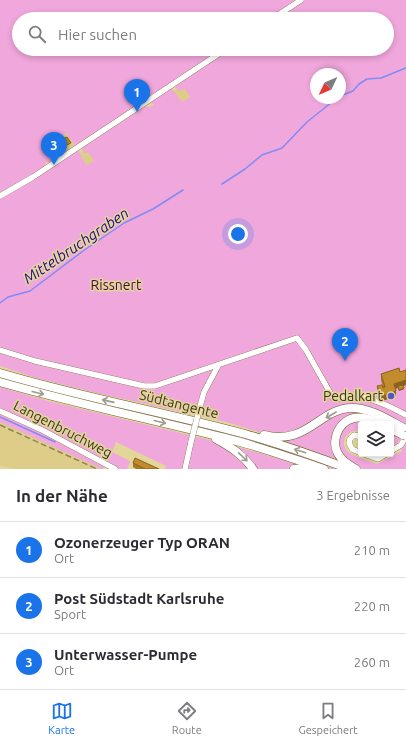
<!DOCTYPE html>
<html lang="de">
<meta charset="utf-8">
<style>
body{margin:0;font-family:Ubuntu,sans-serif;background:#f7f7f7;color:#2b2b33}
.controls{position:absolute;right:12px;bottom:12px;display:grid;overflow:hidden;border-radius:4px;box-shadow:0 2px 6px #0003}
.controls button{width:36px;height:36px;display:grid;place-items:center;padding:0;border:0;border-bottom:1px solid #e1e1e2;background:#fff;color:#2b2b33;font:20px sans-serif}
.compass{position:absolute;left:310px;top:68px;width:36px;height:36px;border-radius:50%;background:#fff;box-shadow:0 2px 6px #0003;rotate:226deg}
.you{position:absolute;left:238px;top:234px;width:14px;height:14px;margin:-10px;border:3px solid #fff;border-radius:50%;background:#1a73e8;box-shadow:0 0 0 6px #1a73e833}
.badge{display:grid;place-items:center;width:26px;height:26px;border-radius:50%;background:#1a73e8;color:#fff;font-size:13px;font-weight:700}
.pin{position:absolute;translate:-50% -33px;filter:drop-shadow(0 1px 2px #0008)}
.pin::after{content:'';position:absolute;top:21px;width:14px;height:12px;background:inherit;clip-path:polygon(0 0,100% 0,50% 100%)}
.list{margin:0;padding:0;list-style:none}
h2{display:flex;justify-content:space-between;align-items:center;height:52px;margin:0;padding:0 16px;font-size:17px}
h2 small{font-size:13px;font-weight:400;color:#7c7c81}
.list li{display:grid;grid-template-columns:26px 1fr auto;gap:12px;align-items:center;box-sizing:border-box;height:56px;padding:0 16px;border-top:1px solid #e1e1e2}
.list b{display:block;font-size:15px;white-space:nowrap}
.list p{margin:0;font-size:13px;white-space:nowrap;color:#7c7c81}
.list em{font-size:13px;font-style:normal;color:#7c7c81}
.icon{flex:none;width:22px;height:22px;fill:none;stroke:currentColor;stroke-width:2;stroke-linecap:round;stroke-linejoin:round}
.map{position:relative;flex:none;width:406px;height:469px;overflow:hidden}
.search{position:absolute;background:#fff;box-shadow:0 2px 6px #0003;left:12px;right:12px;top:12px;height:44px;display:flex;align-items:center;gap:10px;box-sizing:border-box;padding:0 14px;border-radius:22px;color:#7c7c81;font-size:15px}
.sheet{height:220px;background:#fff}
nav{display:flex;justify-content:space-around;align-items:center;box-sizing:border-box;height:56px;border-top:1px solid #e1e1e2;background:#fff;font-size:11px;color:#7c7c81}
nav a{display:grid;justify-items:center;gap:2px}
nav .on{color:#1a73e8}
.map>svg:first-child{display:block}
.built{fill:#ddcd89}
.green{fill:#f0a7dc;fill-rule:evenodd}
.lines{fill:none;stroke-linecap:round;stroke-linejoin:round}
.stream{stroke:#808bf6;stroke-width:1.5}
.minor-casing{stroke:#6d6127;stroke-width:6}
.highway-casing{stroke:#6d6127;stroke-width:9}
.minor{stroke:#fff;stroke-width:5.5}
.highway{stroke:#fff;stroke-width:8}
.rail{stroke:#8c845a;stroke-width:1.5;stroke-dasharray:6 3;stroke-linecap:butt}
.minor-bridge-casing{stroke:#6d6127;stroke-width:6;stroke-linecap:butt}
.highway-bridge-casing{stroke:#6d6127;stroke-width:9;stroke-linecap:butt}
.minor-bridge{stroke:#fff;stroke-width:5.5}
.highway-bridge{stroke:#fff;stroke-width:8}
.wall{fill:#a77826}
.shaded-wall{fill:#88621f}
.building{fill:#c28c2c;stroke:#88621f}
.oneway{stroke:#9d9a8e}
.poi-dot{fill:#5255cb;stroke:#e3d69a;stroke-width:1.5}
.labels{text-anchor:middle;stroke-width:3;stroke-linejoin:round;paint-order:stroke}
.park-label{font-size:14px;fill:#49083d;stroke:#e3d69a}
.poi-label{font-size:14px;fill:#3b361d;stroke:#e3d69a;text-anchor:end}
.street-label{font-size:14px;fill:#3b361d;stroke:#e3d69a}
.water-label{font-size:15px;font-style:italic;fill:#25058b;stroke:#e3d69a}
</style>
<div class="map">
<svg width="406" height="469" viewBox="0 0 406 469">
<rect width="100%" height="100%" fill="#e3d69a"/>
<g class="built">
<polygon points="187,83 198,99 182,110 171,93"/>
<polygon points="67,133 75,146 51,162 43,149"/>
<polygon points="90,146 102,163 86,173 75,156"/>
<polygon points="0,422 71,454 102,469 13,469 0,465"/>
</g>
<g class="green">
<polygon points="0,0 300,0 271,19 19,19 19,49 225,49 146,100 145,99 141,100 143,102 68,151 75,145 66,133 57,140 59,143 48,151 52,157 62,150 66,153 51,162 46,162 44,168 0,195"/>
<path d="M303 0H406V425L351 405 297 432 265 434 226 422 97 393 36 378 0 366V198L78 150 86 165 94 161 89 153H84L81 147 145 106 150 107 154 104 148 102 171 87 182 102 190 97 185 89 179 91 177 89 174 85 228 49H387V19H274ZM316 74H340V98H316Z"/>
<polygon points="0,376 240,436 287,450 340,469 332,469 307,460 0,379"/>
<polygon points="0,387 48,401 210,440 231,450 250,469 165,469 166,466 116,442 112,452 130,461 127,469 119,469 111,465 102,469 0,422"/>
<polygon points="358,411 390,424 386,424 369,417 339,425 338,460 284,441 302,436 340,413"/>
<path d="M356 420 375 424H361V431C348 428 338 442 348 452 354 457 370 461 377 464L402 451 400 448 406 443V469H364L354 465 341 455 338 437 350 422Z"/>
<polygon points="391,432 401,438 395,446 391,444"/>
<polygon points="235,446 296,464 297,465 288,469 256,469"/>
</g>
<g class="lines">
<g class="stream">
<polyline points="340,96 353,91 359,84 367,79 381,78 406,68"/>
<polyline points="222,184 245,169 262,155 282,148 307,122 337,98"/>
<polyline points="0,303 8,297 30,291 83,251 124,223 153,209 183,190"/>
<polyline points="0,417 55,442"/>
</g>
<g class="minor-casing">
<g id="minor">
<polyline points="272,19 301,0"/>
<polyline points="0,196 33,177 226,49"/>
<path d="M0 350 35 361 144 386H155L297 338 306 350 333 398C340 400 347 396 355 396 370 397 393 408 406 415"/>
<polyline points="199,410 204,392 218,366"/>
<polyline points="0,411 42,430 115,469"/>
<polyline points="361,437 354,435 350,439 349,443 352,449 361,453"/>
<polyline points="391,451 401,445 404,440"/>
<polyline points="364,454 378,459 386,454"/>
<polyline points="185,469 191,442"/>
</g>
</g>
<g class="highway-casing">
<g id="highway">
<path d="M0 373C81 397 164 412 245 434 281 444 315 456 349 469"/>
<path d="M0 382C74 403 150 419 225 438 258 446 291 458 324 469"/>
<polyline points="391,429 403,435"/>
<path d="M264 435C308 446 319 408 352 408 371 408 390 421 406 429"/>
<path d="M216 439C231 447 243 455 253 469"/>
<polyline points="294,469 304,468 312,469"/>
<path d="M356 469C351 466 345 463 341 458 329 444 337 422 354 418 363 416 372 420 381 424"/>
</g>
</g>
<use href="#minor" class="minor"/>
<use href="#highway" class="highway"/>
<polyline class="rail" points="0,425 97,469"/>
<g class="minor-bridge-casing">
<polyline id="minor-bridge" points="191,442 199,410"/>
</g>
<g class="highway-bridge-casing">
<polyline id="highway-bridge" points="403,435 406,436"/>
</g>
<use href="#minor-bridge" class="minor-bridge"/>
<use href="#highway-bridge" class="highway-bridge"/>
</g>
<g class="wall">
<polygon points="48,146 60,151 52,157 48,151"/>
<polygon points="406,370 406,385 403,386 404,389 399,391 398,388 396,389 396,396 382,401 377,392 377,386 383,388 381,380 381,374 400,372"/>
<polygon points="133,463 159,469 136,469 133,467"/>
</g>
<g class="shaded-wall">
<polygon points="60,147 60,151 52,157 52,153"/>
<polygon points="406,380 406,385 394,389 394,384"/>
<polygon points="404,388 404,389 399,391 399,390"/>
<polygon points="396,391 396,396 382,401 382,396"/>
</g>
<g class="building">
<polygon points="67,137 71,143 67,145 63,139"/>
<polygon points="56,141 60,147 52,153 48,146"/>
<polygon points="399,368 400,372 406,370 406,380 394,384 396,391 382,396 377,386 382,385 383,388 385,387 381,374"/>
<polygon points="403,385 404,388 399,390 398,386"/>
<polygon points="135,458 159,469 145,469 133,463"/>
</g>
<defs><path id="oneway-shaft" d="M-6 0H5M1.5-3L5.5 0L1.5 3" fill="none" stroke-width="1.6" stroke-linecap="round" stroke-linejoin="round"/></defs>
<g class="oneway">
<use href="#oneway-shaft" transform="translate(38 393) rotate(14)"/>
<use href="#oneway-shaft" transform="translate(108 401) rotate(-167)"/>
<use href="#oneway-shaft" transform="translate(331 415) rotate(150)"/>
<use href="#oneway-shaft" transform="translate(160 422) rotate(14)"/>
<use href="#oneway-shaft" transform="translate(300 451) rotate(-162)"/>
<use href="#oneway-shaft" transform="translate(243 457) rotate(44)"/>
</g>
<circle class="poi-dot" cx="391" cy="396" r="4"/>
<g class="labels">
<g class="park-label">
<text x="116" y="290">Rissnert</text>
</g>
<g class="poi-label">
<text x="383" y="401">Pedalkart</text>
</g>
<g class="street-label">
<text transform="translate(179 404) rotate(14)" y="5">Südtangente</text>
<text transform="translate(63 429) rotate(27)" y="5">Langenbruchweg</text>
</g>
<g class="water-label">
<text transform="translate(76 246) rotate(-34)" y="5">Mittelbruchgraben</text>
</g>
</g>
</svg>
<div class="controls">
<button><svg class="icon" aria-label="layers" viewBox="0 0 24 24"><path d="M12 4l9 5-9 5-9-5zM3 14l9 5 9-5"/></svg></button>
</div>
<svg class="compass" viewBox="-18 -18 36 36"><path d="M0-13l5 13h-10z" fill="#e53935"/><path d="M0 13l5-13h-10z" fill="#7c7c81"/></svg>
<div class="you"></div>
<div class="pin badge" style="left:137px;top:112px">1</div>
<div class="pin badge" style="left:345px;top:361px">2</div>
<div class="pin badge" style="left:54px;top:165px">3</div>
<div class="search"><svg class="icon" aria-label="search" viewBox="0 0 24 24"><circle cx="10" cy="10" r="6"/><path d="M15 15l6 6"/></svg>Hier suchen</div>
</div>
<section class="sheet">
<h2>In der Nähe<small>3 Ergebnisse</small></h2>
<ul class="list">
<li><span class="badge">1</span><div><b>Ozonerzeuger Typ ORAN</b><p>Ort</p></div><em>210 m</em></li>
<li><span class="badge">2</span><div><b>Post Südstadt Karlsruhe</b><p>Sport</p></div><em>220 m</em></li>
<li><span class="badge">3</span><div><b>Unterwasser-Pumpe</b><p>Ort</p></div><em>260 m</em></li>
</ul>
</section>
<nav>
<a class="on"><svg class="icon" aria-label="map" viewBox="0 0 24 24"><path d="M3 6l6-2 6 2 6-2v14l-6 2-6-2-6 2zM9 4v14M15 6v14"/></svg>Karte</a>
<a><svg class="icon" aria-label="directions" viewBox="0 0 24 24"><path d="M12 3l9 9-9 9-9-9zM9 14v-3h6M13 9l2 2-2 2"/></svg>Route</a>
<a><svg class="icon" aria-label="saved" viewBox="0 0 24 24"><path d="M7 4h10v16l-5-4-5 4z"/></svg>Gespeichert</a>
</nav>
